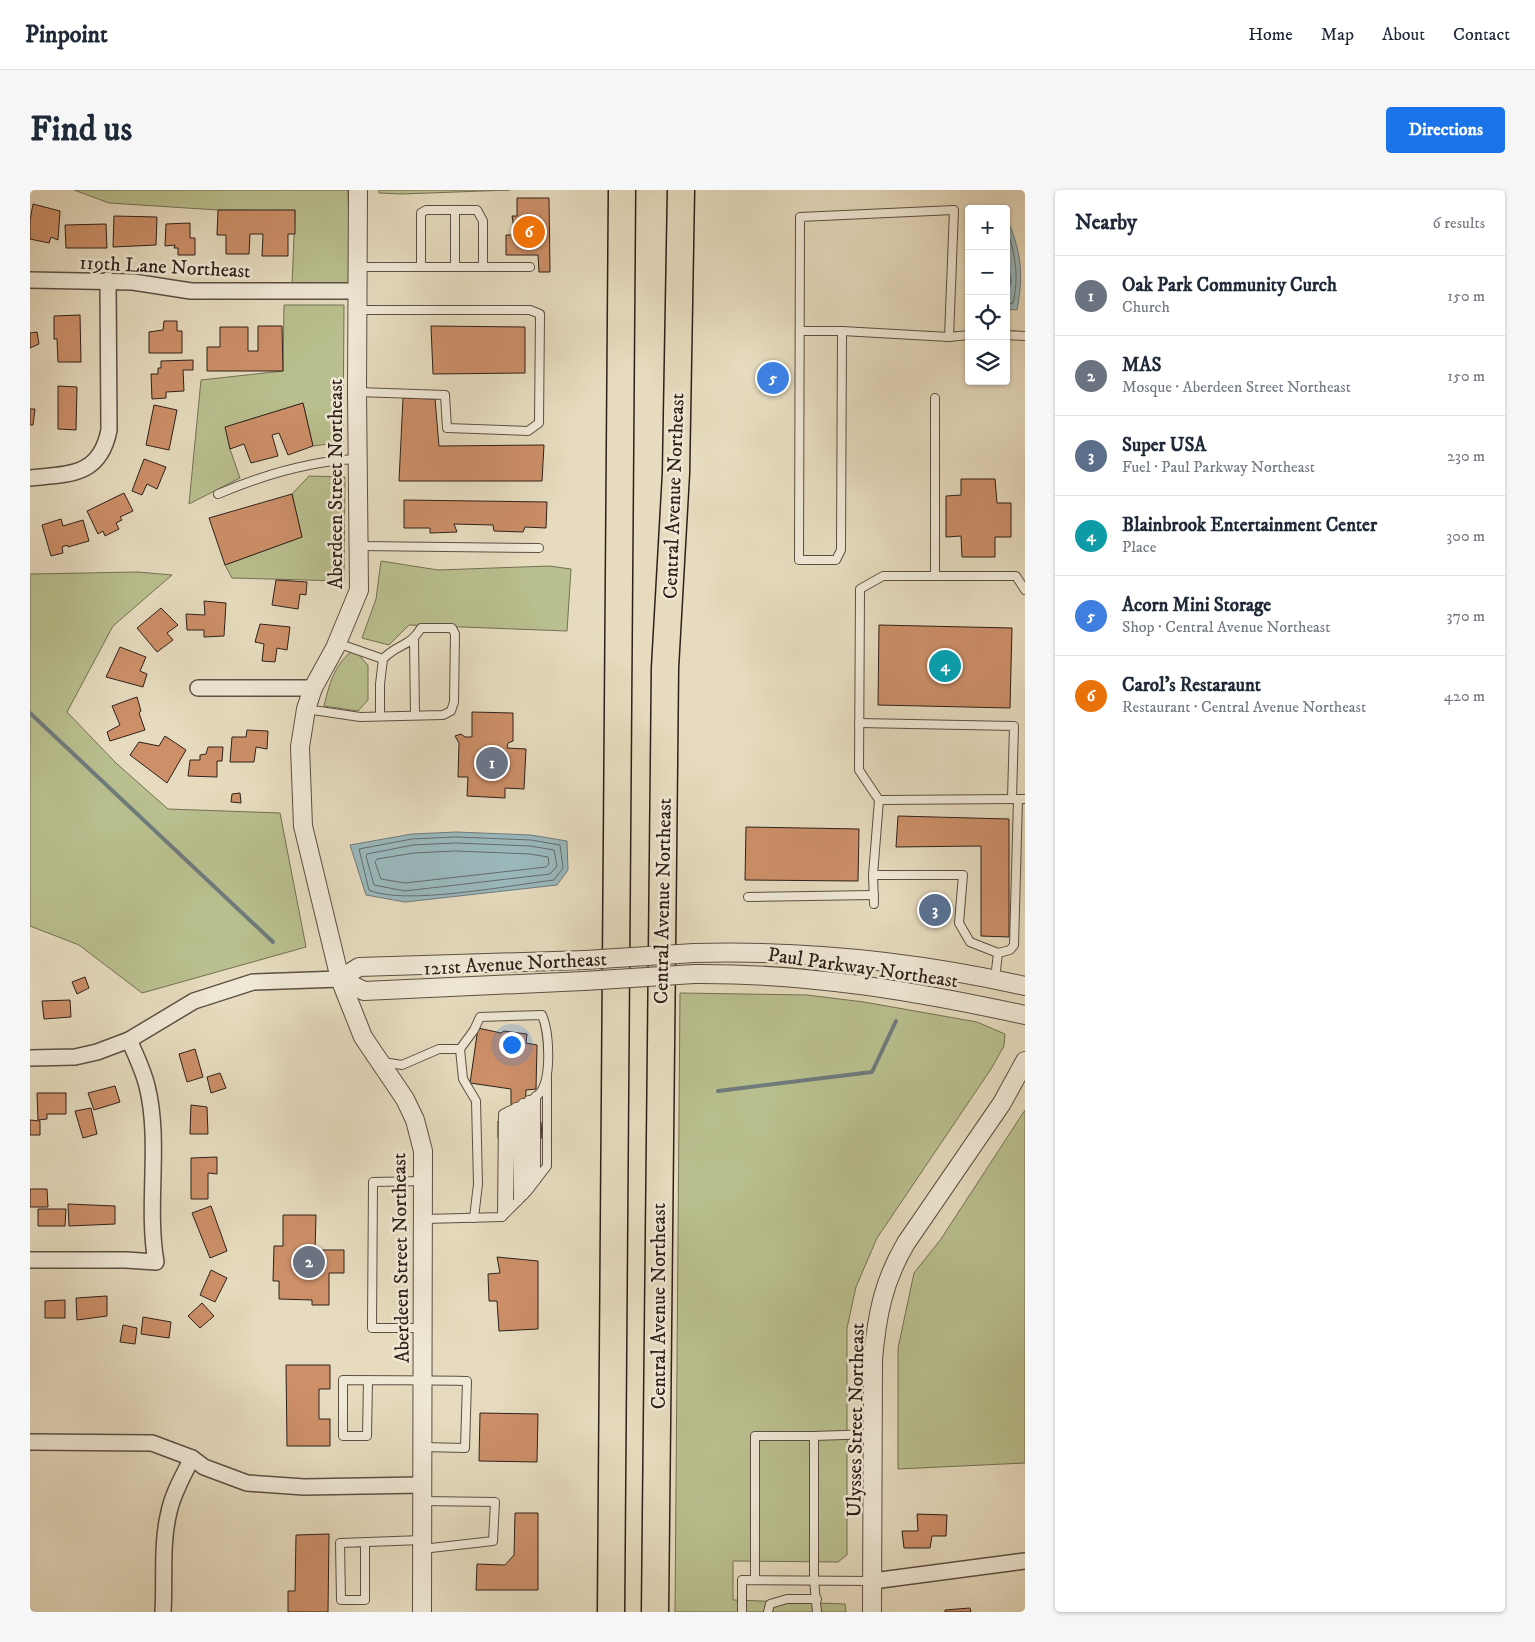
<!DOCTYPE html>
<meta charset="utf-8">
<style>
body{margin:0;font-family:"IM FELL DW Pica",serif;background:#f6f6f7;color:#1f2937}
.controls{position:absolute;right:15px;top:15px;display:grid;overflow:hidden;border-radius:5px;box-shadow:0 1px 4px #0004}
.controls button{width:45px;height:45px;display:grid;place-items:center;padding:0;border:0;border-bottom:1px solid #e0e1e3;background:#fff;color:#1f2937;font:25px sans-serif}
.you{position:absolute;left:481px;top:854px;width:18px;height:18px;margin:-12px;border:4px solid #fff;border-radius:50%;background:#1a73e8;box-shadow:0 0 0 8px #1a73e833}
.badge{display:grid;place-items:center;width:32px;height:32px;border-radius:50%;background:#1a73e8;color:#fff;font-size:16px;font-weight:700}
.pin{position:absolute;translate:-50% -50%;border:2px solid #fff;box-shadow:0 1px 5px #0006}
.list{margin:0;padding:0;list-style:none}
h2{display:flex;justify-content:space-between;align-items:center;height:65px;margin:0;padding:0 20px;font-size:21px}
h2 small{font-size:16px;font-weight:400;color:#747a83}
.list li{display:grid;grid-template-columns:32px 1fr auto;gap:15px;align-items:center;box-sizing:border-box;height:80px;padding:0 20px;border-top:1px solid #e0e1e3}
.list b{display:block;font-size:19px;white-space:nowrap}
.list p{margin:0;font-size:16px;white-space:nowrap;color:#747a83}
.list em{font-size:16px;font-style:normal;color:#747a83}
.icon{flex:none;width:28px;height:28px;fill:none;stroke:currentColor;stroke-width:2;stroke-linecap:round;stroke-linejoin:round}
.map{position:relative;flex:none;width:995px;height:1422px;overflow:hidden;border-radius:5px}
header{display:flex;align-items:center;gap:30px;box-sizing:border-box;height:70px;padding:0 25px;background:#fff;border-bottom:1px solid #e0e1e3}
header strong{font-size:24px}
nav{display:flex;gap:28px;margin-inline-start:auto;font-size:18px}
.intro{display:flex;align-items:center;justify-content:space-between;box-sizing:border-box;height:120px;padding:0 30px}
h1{margin:0;font-size:35px}
.button{padding:12px 22px;border-radius:5px;background:#1a73e8;color:#fff;font-size:18px;font-weight:700}
main{display:flex;gap:30px;padding:0 30px}
aside{flex:1;background:#fff;border-radius:5px;box-shadow:0 1px 4px #0004}
.map>svg:first-child{display:block}
.green{fill:#b9bf8e;stroke:#747054}
.water{fill:#9ab8bc;stroke:#6f7b7c}
.lines{fill:none;stroke-linecap:round;stroke-linejoin:round}
.shore{stroke:#646c6c;stroke-width:1}
.stream{stroke:#6f7b7c;stroke-width:4}
.building{fill:#cc8f68;stroke:#2e201b}
.service-casing{stroke:#5c4f44;stroke-width:10}
.minor-casing{stroke:#5c4f44;stroke-width:18}
.tertiary-casing{stroke:#5c4f44;stroke-width:20}
.motorway-casing{stroke:#2e201b;stroke-width:29}
.service{stroke:#efe8d5;stroke-width:8}
.minor{stroke:#efe8d5;stroke-width:15}
.tertiary{stroke:#efe8d5;stroke-width:18}
.motorway{stroke:#e6dbbe;stroke-width:26}
.tertiary-bridge-casing{stroke:#5c4f44;stroke-width:20;stroke-linecap:butt}
.tertiary-bridge{stroke:#efe8d5;stroke-width:18}
.labels{text-anchor:middle;stroke-width:5;stroke-linejoin:round;paint-order:stroke}
.street-label{font-size:20px;fill:#2e201b;stroke:#efe8d5}
</style>
<header>
<strong>Pinpoint</strong>
<nav><a>Home</a><a>Map</a><a>About</a><a>Contact</a></nav>
</header>
<div class="intro"><h1>Find us</h1><a class="button">Directions</a></div>
<main>
<div class="map">
<svg width="995" height="1422" viewBox="0 0 995 1422">
<rect width="100%" height="100%" fill="#e6dbbe"/>
<filter id="stains"><feTurbulence type="fractalNoise" baseFrequency=".004" numOctaves="4"/><feColorMatrix values="0 0 0 0 .2 0 0 0 0 .09 0 0 0 0 .02 0 0 0 .5 -.17"/></filter>
<radialGradient id="worn" r=".72"><stop offset=".6" stop-color="#630" stop-opacity="0"/><stop offset="1" stop-color="#630" stop-opacity=".3"/></radialGradient>
<g class="green">
<polygon points="44,0 318,0 320,95 262,95 265,21 188,20 79,13"/>
<polygon points="349,0 480,0 372,4 349,3"/>
<polygon points="254,115 314,115 313,252 283,256 273,213 196,237 200,259 210,288 159,314 171,190 253,181"/>
<polygon points="279,286 315,287 314,391 202,388 195,375 272,347 262,304"/>
<polygon points="351,371 408,380 519,376 541,379 537,441 379,435 359,455 332,448 346,409"/>
<polygon points="108,382 142,385 83,436 37,522 86,573 138,619 250,623 276,757 112,803 49,755 0,736 0,384"/>
<path d="M324 460 338 475V510L328 521 294 516C299 495 305 472 324 460Z"/>
<polygon points="650,803 777,805 834,812 947,832 975,844 974,856 961,879 847,1048 826,1097 817,1138 817,1365 808,1372 703,1371 703,1410 815,1414 816,1422 645,1422"/>
<polygon points="995,920 995,1273 868,1279 868,1158 884,1083 911,1049"/>
</g>
<g class="water">
<path d="M976 26C991 61 994 82 987 120L976 119Z"/>
<polygon points="426,642 501,645 537,651 538,680 527,695 375,712 336,705 320,655 382,644"/>
</g>
<g class="lines">
<g class="shore">
<path d="M976 39C986 63 989 88 983 113L976 115"/>
<polyline points="976,57 981,92 976,108"/>
<path d="M426 647 501 650 530 655 533 678 524 690C482 695 373 716 339 700L329 659 382 649Z"/>
<polygon points="426,653 500,656 524,660 527,676 520,684 375,701 344,695 336,666 337,664 383,655"/>
<polygon points="426,661 500,664 518,667 519,674 516,677 375,693 351,689 345,672 347,669 384,663"/>
</g>
<g class="stream">
<polyline points="0,523 243,752"/>
<polyline points="688,901 842,882 866,831"/>
</g>
</g>
<g class="building">
<polygon points="487,8 519,8 520,82 509,82 508,65 476,65 476,45 485,45 482,26 487,26"/>
<polygon points="3,14 30,21 28,50 21,47 19,53 0,49 0,30"/>
<polygon points="188,20 265,20 265,44 258,44 258,66 232,66 233,44 220,44 219,64 196,64 196,45 187,45"/>
<polygon points="84,26 127,27 126,55 83,57"/>
<polygon points="160,33 160,48 165,48 165,65 148,65 148,58 144,58 145,55 135,56 136,34"/>
<polygon points="76,34 77,58 36,58 35,35"/>
<polygon points="50,125 51,172 28,172 27,149 24,149 24,126"/>
<polygon points="134,131 147,131 147,141 152,141 152,163 119,163 119,142 133,140"/>
<polygon points="228,136 252,136 253,181 177,181 177,157 190,157 190,137 218,137 218,161 228,161"/>
<polygon points="401,136 495,137 495,183 403,184"/>
<polygon points="7,142 9,154 0,158 0,143"/>
<polygon points="163,170 163,180 153,180 154,201 136,202 136,208 122,209 121,184 128,184 128,178 131,178 131,171"/>
<polygon points="28,196 47,197 46,240 28,239"/>
<polygon points="373,208 405,209 409,256 514,255 512,291 369,291"/>
<polygon points="273,213 283,256 258,265 249,243 242,245 248,266 221,273 214,254 200,259 195,237"/>
<polygon points="124,215 147,220 139,260 116,255"/>
<polygon points="0,219 5,219 3,235 0,235"/>
<polygon points="114,269 136,277 127,299 117,294 112,305 102,301"/>
<polygon points="931,289 965,289 967,313 981,313 981,347 965,347 965,367 932,367 931,346 916,347 916,306 931,305"/>
<polygon points="94,303 103,321 90,327 92,330 86,333 89,339 75,346 73,341 68,344 57,321"/>
<polygon points="262,304 272,347 195,375 179,328"/>
<polygon points="374,310 517,312 516,338 495,337 493,342 464,341 463,335 424,334 427,342 400,343 400,338 374,338"/>
<polygon points="31,329 33,336 53,330 59,351 38,357 37,355 32,357 33,363 21,366 12,335"/>
<polygon points="246,390 277,392 276,405 270,404 268,419 242,415"/>
<polygon points="174,411 196,413 194,446 174,447 174,440 157,440 156,424 175,425"/>
<polygon points="131,418 148,435 137,443 143,450 127,462 107,438"/>
<polygon points="230,434 260,437 257,460 247,458 245,472 232,471 234,454 225,452"/>
<polygon points="849,435 982,438 980,518 848,515"/>
<polygon points="90,457 116,467 110,481 117,484 113,497 76,487"/>
<polygon points="107,507 111,521 109,523 115,540 80,551 77,542 90,535 82,516"/>
<polygon points="442,522 483,523 483,551 478,553 477,558 496,559 494,599 475,598 475,608 437,606 438,587 428,587 429,553 425,546 431,544 435,547 442,547"/>
<polygon points="217,540 238,541 237,559 226,557 224,572 200,572 202,547 216,547"/>
<polygon points="135,546 156,560 137,593 100,565 109,552 129,556"/>
<polygon points="178,557 193,557 192,571 187,571 187,587 158,586 160,570 170,570 170,565 176,564"/>
<polygon points="210,603 211,613 201,612 202,604"/>
<polygon points="868,626 979,629 979,747 951,746 951,656 866,657"/>
<polygon points="716,637 829,639 828,691 715,690"/>
<polygon points="55,787 59,798 47,804 42,792"/>
<polygon points="40,810 41,827 14,829 12,811"/>
<polygon points="448,838 471,843 474,841 497,844 496,853 507,855 506,899 496,900 495,930 511,932 512,948 468,948 468,931 481,931 481,899 440,893"/>
<polygon points="165,859 173,887 157,892 149,864"/>
<polygon points="190,883 196,898 181,903 177,887"/>
<polygon points="85,896 90,912 64,920 58,903"/>
<polygon points="7,903 36,903 36,924 17,924 17,929 8,930"/>
<polygon points="161,915 177,917 178,944 160,944"/>
<polygon points="61,918 67,944 53,948 45,921"/>
<polygon points="0,930 10,931 10,945 0,945"/>
<polygon points="187,967 187,984 178,983 178,1009 161,1009 161,968"/>
<polygon points="0,999 17,999 18,1017 0,1017"/>
<polygon points="38,1014 85,1016 85,1034 39,1036"/>
<polygon points="181,1016 197,1061 180,1068 162,1023"/>
<polygon points="8,1019 36,1019 35,1036 8,1036"/>
<polygon points="253,1025 286,1025 285,1060 314,1060 314,1083 299,1083 299,1115 282,1115 282,1110 249,1109 249,1091 243,1091 244,1056 253,1056"/>
<polygon points="467,1067 508,1071 508,1139 469,1141 467,1111 459,1111 458,1084 470,1083"/>
<polygon points="181,1080 197,1088 185,1112 170,1105"/>
<polygon points="77,1106 77,1126 47,1130 46,1108"/>
<polygon points="35,1110 35,1128 15,1128 15,1111"/>
<polygon points="172,1113 184,1126 170,1138 158,1126"/>
<polygon points="113,1127 141,1132 139,1148 111,1144"/>
<polygon points="93,1135 107,1138 105,1154 90,1152"/>
<polygon points="256,1175 300,1175 300,1199 289,1199 289,1229 300,1229 300,1256 257,1256"/>
<polygon points="450,1223 508,1224 507,1272 449,1271"/>
<polygon points="485,1323 508,1323 508,1400 446,1400 447,1374 475,1375 484,1365"/>
<polygon points="887,1324 917,1325 916,1346 902,1346 900,1358 874,1358 872,1341 888,1341"/>
<polygon points="299,1344 298,1422 258,1422 258,1401 265,1401 266,1345"/>
<polygon points="940,1418 941,1422 915,1422 915,1420"/>
</g>
<g class="lines">
<g class="service-casing">
<g id="service">
<polyline points="425,20 425,77"/>
<polyline points="391,76 391,23 396,20 447,20 453,31 453,77"/>
<polyline points="327,77 500,77"/>
<polyline points="770,141 812,141 811,360 806,370 769,370 770,27 924,20 919,147 939,145"/>
<polyline points="812,141 919,147"/>
<polyline points="976,145 995,146"/>
<polyline points="327,202 415,205 417,238 498,241 509,233 510,124 500,120 327,120"/>
<polyline points="905,208 905,386"/>
<path d="M188 304C233 285 279 271 327 269"/>
<polyline points="329,356 509,358"/>
<polyline points="384,450 385,525"/>
<path d="M276 519 330 527 413 525 421 521 424 512 425 444 422 438H391C379 458 368 453 353 469L307 453"/>
<polyline points="350,526 350,494 353,469"/>
<polyline points="829,533 984,536 982,609"/>
<polyline points="849,610 829,580 830,399 853,386 986,386 995,400"/>
<polyline points="843,685 933,685 929,733 940,752 968,763 965,789"/>
<polyline points="718,707 844,705"/>
<polyline points="844,714 843,685 849,610 995,609"/>
<polyline points="968,763 980,760 984,755 988,609"/>
<polyline points="430,859 433,889 446,911 448,994 444,1028"/>
<path d="M353 872 372 875 409 859H430L444 840 450 827 512 825C519 841 523 891 508 905 499 913 484 918 473 924L472 1027"/>
<polyline points="499,910 500,998"/>
<polyline points="493,913 494,1005"/>
<polyline points="486,917 488,1011"/>
<polyline points="506,990 506,906"/>
<polyline points="479,1019 479,921"/>
<polyline points="394,1029 472,1027 497,1002 517,976 517,888"/>
<polyline points="393,1138 342,1138 343,992 394,991"/>
<path d="M338 1190 337 1246H313V1190C354 1190 396 1190 437 1191L435 1258 392 1257"/>
<polyline points="392,1311 465,1312 463,1351 392,1359"/>
<path d="M335 1352V1410H311L310 1353C337 1352 365 1351 392 1350"/>
<polyline points="725,1390 725,1246 784,1246"/>
<polyline points="712,1422 712,1390 843,1391"/>
<polyline points="738,1422 740,1414 757,1409 787,1409"/>
<polyline points="787,1422 784,1390 784,1246 843,1244"/>
</g>
</g>
<g class="minor-casing">
<g id="minor">
<polyline points="0,90 103,92 161,101 327,101"/>
<path d="M0 288C40 284 70 286 79 240L78 90"/>
<polyline points="168,498 283,498"/>
<polyline points="0,868 45,867 67,862 99,850 164,811 223,792 310,789"/>
<path d="M0 1070H96L126 1072C116 1015 131 952 117 896 113 880 106 865 99 850"/>
<polyline points="0,1252 122,1253 162,1268 174,1277 217,1293 274,1297 392,1295"/>
<polyline points="843,1391 995,1371"/>
<path d="M133 1422C135 1389 131 1354 139 1322 143 1303 153 1286 162 1268"/>
</g>
</g>
<g class="tertiary-casing">
<g id="tertiary">
<polyline points="328,0 327,202 329,400 305,458 283,498 276,519 270,557 273,636 310,789 333,847 375,909 385,930 393,961 392,1422"/>
<path d="M664 763C778 760 884 771 995 796"/>
<path d="M664 784C777 783 885 801 995 825"/>
<polyline points="310,789 329,777 555,770"/>
<polyline points="310,789 334,801 554,791"/>
<path d="M842 1422 843 1169C847 1125 853 1092 876 1053L972 913 995 871"/>
</g>
</g>
<g class="motorway-casing">
<g id="motorway">
<polyline points="581,1422 592,0"/>
<polyline points="625,1422 635,478 646,283 651,0"/>
</g>
</g>
<use href="#service" class="service"/>
<use href="#minor" class="minor"/>
<use href="#tertiary" class="tertiary"/>
<use href="#motorway" class="motorway"/>
<g class="tertiary-bridge-casing">
<g id="tertiary-bridge">
<polyline points="555,770 664,763"/>
<polyline points="554,791 664,784"/>
</g>
</g>
<use href="#tertiary-bridge" class="tertiary-bridge"/>
</g>
<g class="labels">
<g class="street-label">
<text transform="translate(135 76) rotate(3)" y="7">119th Lane Northeast</text>
<text transform="translate(305 294) rotate(-90)" y="7">Aberdeen Street Northeast</text>
<text transform="translate(643 306) rotate(-88)" y="7">Central Avenue Northeast</text>
<text transform="translate(632 711) rotate(-89)" y="7">Central Avenue Northeast</text>
<text transform="translate(485 773) rotate(-3)" y="7">121st Avenue Northeast</text>
<text transform="translate(833 777) rotate(8)" y="7">Paul Parkway Northeast</text>
<text transform="translate(370 1068) rotate(-91)" y="7">Aberdeen Street Northeast</text>
<text transform="translate(628 1116) rotate(-90)" y="7">Central Avenue Northeast</text>
<text transform="translate(825 1230) rotate(-89)" y="7">Ulysses Street Northeast</text>
</g>
</g>
<rect width="100%" height="100%" filter="url(#stains)"/>
<rect width="100%" height="100%" fill="url(#worn)"/>
</svg>
<div class="controls">
<button>+</button>
<button>−</button>
<button><svg class="icon" aria-label="locate" viewBox="0 0 24 24"><circle cx="12" cy="12" r="6"/><path d="M12 2v4M12 18v4M2 12h4M18 12h4"/></svg></button>
<button><svg class="icon" aria-label="layers" viewBox="0 0 24 24"><path d="M12 4l9 5-9 5-9-5zM3 14l9 5 9-5"/></svg></button>
</div>
<div class="you"></div>
<div class="pin badge" style="left:462px;top:573px;background:#6b7280">1</div>
<div class="pin badge" style="left:279px;top:1072px;background:#6b7280">2</div>
<div class="pin badge" style="left:905px;top:720px;background:#5c6f8a">3</div>
<div class="pin badge" style="left:915px;top:476px;background:#0f9aa8">4</div>
<div class="pin badge" style="left:743px;top:188px;background:#3f7fe0">5</div>
<div class="pin badge" style="left:499px;top:42px;background:#e8710a">6</div>
</div>
<aside>
<h2>Nearby<small>6 results</small></h2>
<ul class="list">
<li><span class="badge" style="background:#6b7280">1</span><div><b>Oak Park Community Curch</b><p>Church</p></div><em>150 m</em></li>
<li><span class="badge" style="background:#6b7280">2</span><div><b>MAS</b><p>Mosque · Aberdeen Street Northeast</p></div><em>150 m</em></li>
<li><span class="badge" style="background:#5c6f8a">3</span><div><b>Super USA</b><p>Fuel · Paul Parkway Northeast</p></div><em>230 m</em></li>
<li><span class="badge" style="background:#0f9aa8">4</span><div><b>Blainbrook Entertainment Center</b><p>Place</p></div><em>300 m</em></li>
<li><span class="badge" style="background:#3f7fe0">5</span><div><b>Acorn Mini Storage</b><p>Shop · Central Avenue Northeast</p></div><em>370 m</em></li>
<li><span class="badge" style="background:#e8710a">6</span><div><b>Carol's Restaraunt</b><p>Restaurant · Central Avenue Northeast</p></div><em>420 m</em></li>
</ul>
</aside>
</main>
